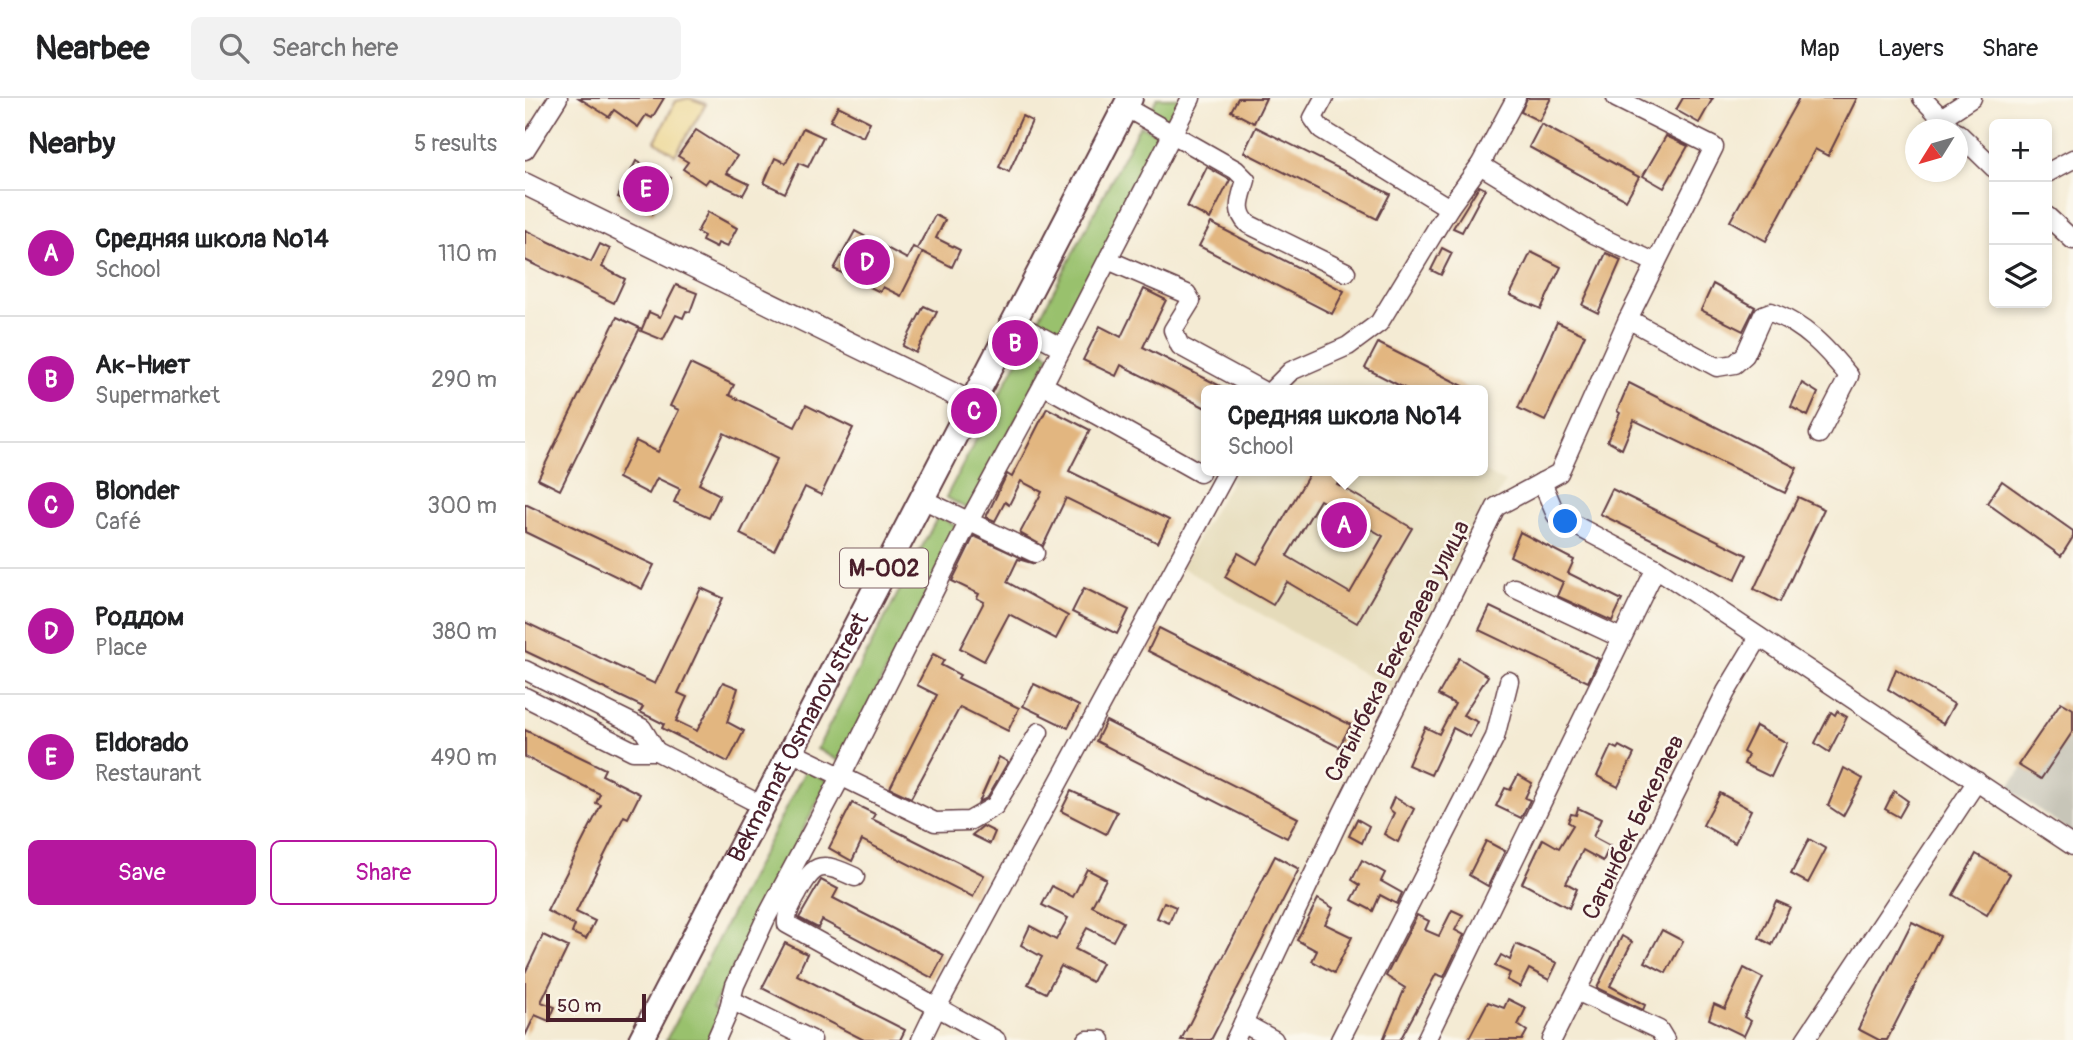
<!DOCTYPE html>
<meta charset="utf-8">
<style>
body{margin:0;font-family:Pangolin,sans-serif;background:#f2f2f2;color:#202124}
.controls{position:absolute;right:21px;top:21px;display:grid;overflow:hidden;border-radius:10px;box-shadow:0 4px 10px #0003}
.controls button{width:63px;height:63px;display:grid;place-items:center;padding:0;border:0;border-bottom:2px solid #e0e0e0;background:#fff;color:#202124;font:35px sans-serif}
.compass{position:absolute;left:1380px;top:21px;width:63px;height:63px;border-radius:50%;background:#fff;box-shadow:0 4px 10px #0003;rotate:233deg}
.scale{position:absolute;left:21px;bottom:18px;width:100px;box-sizing:border-box;padding-left:7px;border:4px solid #4a1f2b;border-top:0;font-size:19px;line-height:24px;white-space:nowrap;color:#4a1f2b;-webkit-text-stroke:5px #fbf7ec;paint-order:stroke}
.you{position:absolute;left:1041px;top:424px;width:24px;height:24px;margin:-18px;border:5px solid #fff;border-radius:50%;background:#1a73e8;box-shadow:0 0 0 10px #1a73e833}
.badge{display:grid;place-items:center;width:46px;height:46px;border-radius:50%;background:#b5179e;color:#fff;font-size:23px;font-weight:700}
.pin{position:absolute;translate:-50% -50%;border:4px solid #fff;box-shadow:0 2px 7px #0006}
.popup{position:absolute;left:676px;top:287px;width:287px;height:91px;box-sizing:border-box;display:grid;place-content:center;border-radius:10px;background:#fff;filter:drop-shadow(0 2px 5px #0005);font-size:23px;white-space:nowrap;color:#757577}
.popup b{font-size:26px;color:#202124}
.popup::after{content:'';position:absolute;left:50%;top:100%;margin-left:-14px;border:14px solid transparent;border-top-color:#fff}
.list{margin:0;padding:0;list-style:none}
h2{display:flex;justify-content:space-between;align-items:center;height:91px;margin:0;padding:0 28px;font-size:30px}
h2 small{font-size:23px;font-weight:400;color:#757577}
.list li{display:grid;grid-template-columns:46px 1fr auto;gap:21px;align-items:center;box-sizing:border-box;height:126px;padding:0 28px;border-top:2px solid #e0e0e0}
.list b{display:block;font-size:26px;white-space:nowrap}
.list p{margin:0;font-size:23px;white-space:nowrap;color:#757577}
.list em{font-size:23px;font-style:normal;color:#757577}
.actions{display:flex;gap:14px;padding:21px 28px}
.actions a{flex:1;padding:16px 0;border:2px solid #b5179e;border-radius:10px;text-align:center;font-size:24px;color:#b5179e}
.actions .main{background:#b5179e;color:#fff}
.icon{flex:none;width:38px;height:38px;fill:none;stroke:currentColor;stroke-width:2;stroke-linecap:round;stroke-linejoin:round}
.map{position:relative;flex:none;width:1548px;height:942px;overflow:hidden}
header{display:flex;align-items:center;gap:42px;box-sizing:border-box;height:98px;padding:0 35px;background:#fff;border-bottom:2px solid #e0e0e0}
header strong{font-size:33px}
nav{display:flex;gap:38px;margin-inline-start:auto;font-size:24px}
.search{width:490px;height:63px;background:#f2f2f2;display:flex;align-items:center;gap:18px;box-sizing:border-box;padding:0 24px;border-radius:10px;color:#757577;font-size:26px}
main{display:flex}
aside{flex:1;background:#fff}
.map>svg:first-child{display:block}
.built{fill:#e5dbba}
.industrial{fill:#c7c5b8}
.green{fill:#99c16d;stroke:#72704c;stroke-width:2}
.sand{fill:#eeda9e;stroke:#9c7c64;stroke-width:2}
.building{fill:#e2b680;fill-rule:evenodd}
.lines{fill:none;stroke-linecap:round;stroke-linejoin:round}
.minor-casing{stroke:#643e44;stroke-width:21}
.major-casing{stroke:#643e44;stroke-width:24}
.highway-casing{stroke:#643e44;stroke-width:28}
.minor{stroke:#fff;stroke-width:18}
.major{stroke:#fff;stroke-width:21}
.highway{stroke:#fff;stroke-width:24}
.labels{text-anchor:middle;stroke-width:5;stroke-linejoin:round;paint-order:stroke}
.shield{fill:#fbf7ec;stroke:#7f6065;stroke-width:2}
.shield-label{font-size:23px;font-weight:bold;fill:#4a1f2b}
.street-label{font-size:24px;fill:#4a1f2b;stroke:#fbf7ec}
</style>
<header>
<strong>Nearbee</strong>
<div class="search"><svg class="icon" aria-label="search" viewBox="0 0 24 24"><circle cx="10" cy="10" r="6"/><path d="M15 15l6 6"/></svg>Search here</div>
<nav><a>Map</a><a>Layers</a><a>Share</a></nav>
</header>
<main>
<aside>
<h2>Nearby<small>5 results</small></h2>
<ul class="list">
<li><span class="badge">A</span><div><b>Средняя школа №14</b><p>School</p></div><em>110 m</em></li>
<li><span class="badge">B</span><div><b>Ак-Ниет</b><p>Supermarket</p></div><em>290 m</em></li>
<li><span class="badge">C</span><div><b>Blonder</b><p>Café</p></div><em>300 m</em></li>
<li><span class="badge">D</span><div><b>Роддом</b><p>Place</p></div><em>380 m</em></li>
<li><span class="badge">E</span><div><b>Eldorado</b><p>Restaurant</p></div><em>490 m</em></li>
</ul>
<div class="actions"><a class="main">Save</a><a>Share</a></div>
</aside>
<div class="map">
<svg width="1548" height="942" viewBox="0 0 1548 942">
<rect width="100%" height="100%" fill="#fbf7ec"/>
<filter id="ink" filterUnits="userSpaceOnUse"><feTurbulence type="fractalNoise" baseFrequency=".0143" numOctaves="2"/><feDisplacementMap in="SourceGraphic" scale="14" xChannelSelector="R" yChannelSelector="G"/><feConvolveMatrix kernelMatrix="1 2 1 2 8 2 1 2 1" color-interpolation-filters="sRGB"/></filter>
<filter id="wash" filterUnits="userSpaceOnUse"><feTurbulence type="fractalNoise" baseFrequency=".00686" numOctaves="4" result="noise"/><feDisplacementMap in="SourceGraphic" scale="28" xChannelSelector="R" yChannelSelector="G"/><feGaussianBlur stdDeviation="1.57" result="paint"/><feColorMatrix in="noise" values="0 0 0 0 0 0 0 0 0 0 0 0 0 0 0 0 0 1.4 0 .05"/><feComposite in="paint" operator="in"/></filter>
<g filter="url(#wash)">
<rect width="100%" height="100%" fill="#f4ebd4"/>
<polygon class="built" points="712,373 957,373 980,384 871,595 656,469"/>
<polygon class="industrial" points="1548,599 1548,736 1483,690"/>
<g class="green">
<polygon points="632,0 657,0 645,24 625,13"/>
<polygon points="615,27 639,39 534,238 511,226"/>
<polygon points="502,244 525,257 444,412 421,399"/>
<polygon points="413,418 436,431 314,663 292,651"/>
<polygon points="281,671 303,683 188,909 197,914 183,942 141,942"/>
</g>
<polygon class="sand" points="164,0 181,6 150,57 130,43 151,3"/>
<g id="blocks">
<g class="building">
<polygon points="54,0 139,0 127,20 121,17 113,29 89,12 84,19"/>
<polygon points="713,0 741,0 729,25 706,13"/>
<polygon points="1002,0 1026,0 1014,23 996,14"/>
<polygon points="1158,0 1188,0 1174,25 1151,12"/>
<polygon points="1274,0 1332,0 1303,58 1290,51 1241,143 1205,123"/>
<polygon points="313,8 345,24 338,39 305,23"/>
<polygon points="497,18 507,23 484,74 474,69"/>
<polygon points="1016,26 1114,79 1101,102 1004,49"/>
<polygon points="731,29 865,96 852,121 719,54"/>
<polygon points="278,30 298,39 283,69 274,65 260,95 239,85 250,60 261,65"/>
<polygon points="171,32 212,58 201,75 224,86 218,97 184,81 180,86 158,71 163,64 153,58"/>
<polygon points="1141,38 1163,48 1139,90 1118,78"/>
<polygon points="111,63 146,80 128,116 93,99"/>
<polygon points="682,69 705,82 685,121 662,109"/>
<polygon points="954,88 960,91 937,134 928,130"/>
<polygon points="183,114 212,130 202,149 193,145 191,150 177,143 179,138 172,134"/>
<polygon points="410,117 420,122 411,140 435,152 427,169 398,154 376,198 358,189 355,194 309,171 330,133 382,161 388,149 397,154 392,151"/>
<polygon points="686,125 819,193 807,216 674,148"/>
<polygon points="0,132 66,164 75,146 85,151 77,169 100,181 89,205 0,162"/>
<polygon points="917,150 927,155 916,177 906,172"/>
<polygon points="1006,154 1036,169 1016,211 985,197"/>
<polygon points="1081,155 1096,162 1073,215 1057,207"/>
<polygon points="1188,186 1230,209 1218,233 1176,212"/>
<polygon points="151,187 172,195 165,214 161,213 158,220 151,217 138,242 116,233 124,214 135,219"/>
<polygon points="619,191 641,202 618,249 703,292 681,292 681,310 596,267 591,278 558,262 575,228 596,239"/>
<polygon points="399,208 412,214 391,255 378,248"/>
<polygon points="92,219 115,230 35,392 13,381"/>
<polygon points="1032,224 1060,237 1020,323 993,310"/>
<polygon points="853,245 946,292 883,292 840,270"/>
<polygon points="165,266 209,287 204,297 270,329 281,307 328,330 296,397 280,389 249,453 215,436 252,361 199,335 174,386 195,397 184,420 149,404 155,391 132,380 124,396 93,380 111,343 133,354 154,312 145,308"/>
<polygon points="1104,285 1272,370 1260,395 1109,322 1097,351 1082,343 1095,315 1092,313"/>
<polygon points="1277,285 1293,295 1283,318 1266,309"/>
<polygon points="522,310 565,332 544,373 644,422 633,445 541,400 518,448 495,435 517,394 496,383 484,407 480,404 470,423 461,419 482,376 487,379"/>
<path d="M786 373H820L812 386 887 430 832 525 762 484 748 507 700 479 713 455 732 466ZM795 402 858 438 825 495 762 458Z"/>
<polygon points="1477,383 1548,433 1548,439 1536,458 1462,405"/>
<polygon points="1087,391 1222,457 1210,482 1075,416"/>
<polygon points="1273,399 1299,411 1255,504 1229,491"/>
<polygon points="0,406 129,467 117,491 0,434"/>
<polygon points="995,434 1049,462 1043,475 1097,502 1087,523 1032,498 1038,484 985,458"/>
<polygon points="449,438 510,466 493,461 482,484 543,518 531,541 484,516 459,563 435,550 459,504 452,500 454,496 427,483"/>
<polygon points="176,490 198,500 153,595 162,599 151,623 172,633 198,584 213,590 202,624 219,633 203,664 137,630 139,626 115,614 118,609 0,553 0,524 130,586"/>
<polygon points="559,490 604,512 592,536 547,514"/>
<polygon points="965,509 1074,561 1063,584 954,532"/>
<polygon points="634,530 826,627 814,649 623,553"/>
<polygon points="408,556 419,562 416,567 435,577 433,580 494,610 483,633 435,609 386,700 365,690 412,597 392,587"/>
<polygon points="934,560 963,578 938,617 953,624 945,639 928,630 906,677 883,667 900,629 914,636 930,606 913,597"/>
<polygon points="1371,571 1429,606 1418,626 1363,591"/>
<polygon points="509,586 554,608 543,630 498,608"/>
<polygon points="1536,604 1548,611 1548,633 1516,681 1493,667"/>
<polygon points="1312,613 1322,619 1304,654 1290,645 1306,614 1310,617"/>
<polygon points="581,623 773,720 762,740 571,643"/>
<polygon points="1231,628 1262,645 1246,679 1219,666 1223,657 1218,654"/>
<polygon points="0,632 80,671 77,677 115,696 103,720 99,718 51,814 70,823 61,841 47,835 50,827 22,813 76,707 71,705 75,696 0,659"/>
<polygon points="1086,648 1092,651 1094,648 1109,656 1093,689 1072,678"/>
<polygon points="474,659 483,664 462,700 454,704"/>
<polygon points="1319,670 1338,681 1318,718 1303,708"/>
<polygon points="993,677 1007,685 1000,700 1005,702 996,720 971,708 980,690 985,692"/>
<polygon points="546,693 592,714 581,736 536,713"/>
<polygon points="1369,693 1383,703 1374,719 1360,711"/>
<polygon points="1195,695 1226,712 1210,745 1178,727"/>
<polygon points="869,699 889,711 873,744 859,736 869,715 864,711"/>
<polygon points="327,705 350,716 347,721 459,777 448,799 337,742 327,763 304,750"/>
<polygon points="1053,710 1076,721 1068,739 1085,748 1078,763 1058,752 1041,785 1052,791 1044,810 997,785 1018,741 1034,750 1048,727 1043,724 1046,716 1051,717"/>
<polygon points="832,721 844,728 837,745 824,738"/>
<polygon points="458,728 470,734 465,746 447,737"/>
<polygon points="1284,741 1301,751 1283,785 1266,776"/>
<polygon points="961,743 980,753 963,788 944,777"/>
<polygon points="1451,756 1485,776 1462,817 1428,797"/>
<polygon points="750,758 774,771 686,942 656,942"/>
<polygon points="837,762 860,775 856,783 877,795 872,806 855,797 848,813 827,802 835,787 827,782"/>
<polygon points="562,771 581,781 567,808 598,824 588,843 562,830 550,851 577,865 567,884 536,868 521,895 503,886 517,859 496,847 505,828 531,842 543,820 517,807 527,788 548,799"/>
<polygon points="296,782 313,791 308,800 419,857 407,880 297,822 293,830 274,820"/>
<polygon points="793,801 808,810 800,826 827,839 809,875 787,863 792,853 772,842"/>
<polygon points="1251,803 1265,809 1247,847 1234,840"/>
<polygon points="639,804 651,809 644,825 632,820"/>
<polygon points="927,812 938,817 930,832 939,837 919,879 911,876 875,942 858,942 880,890 861,878 892,817 904,823 900,832 914,838"/>
<polygon points="1387,824 1415,838 1362,942 1354,942 1333,931"/>
<polygon points="1137,832 1158,843 1141,875 1120,864"/>
<polygon points="18,837 43,849 16,904 30,909 24,923 10,917 0,938 0,875"/>
<polygon points="1097,838 1107,844 1085,888 1120,907 1118,912 1072,890"/>
<polygon points="260,845 282,856 272,877 380,932 375,942 339,942 237,890"/>
<polygon points="991,846 1032,865 1024,882 1004,871 995,889 982,882 985,875 970,868 976,857 985,862"/>
<polygon points="1219,870 1238,880 1219,919 1226,923 1219,938 1184,921 1189,906 1200,911"/>
<polygon points="983,901 1001,910 993,927 1002,933 997,942 943,942 963,904 979,910"/>
</g>
</g>
</g>
<g filter="url(#ink)">
<use href="#blocks" fill-opacity="0" stroke="#643e44" stroke-width="2"/>
<g class="lines">
<g class="minor-casing">
<g id="minor">
<polyline points="799,0 788,20 796,31 924,110"/>
<polyline points="1397,0 1428,32"/>
<path d="M600 9 711 72 721 82C716 100 709 112 723 126L821 174"/>
<polyline points="1416,20 1447,0"/>
<polyline points="1433,35 1469,70"/>
<polyline points="0,52 33,0"/>
<polyline points="955,67 1069,136 1131,165"/>
<polyline points="1522,75 1548,61"/>
<polyline points="1522,118 1548,142"/>
<polyline points="583,162 662,196 666,203 648,232 655,248 736,292"/>
<path d="M1103 221 1192 269 1210 266 1220 257 1238 217 1246 214C1280 227 1301 250 1324 278L1294 336"/>
<polyline points="487,223 537,250"/>
<polyline points="518,287 675,375"/>
<polyline points="747,292 766,273 823,248 854,225 924,110 955,67 991,0"/>
<polyline points="1017,384 1031,417 1131,470 1548,748"/>
<polyline points="395,400 510,455"/>
<polyline points="989,490 1096,540"/>
<polyline points="0,572 117,630 131,653"/>
<polyline points="0,599 108,653 131,653 236,707"/>
<polyline points="264,653 410,724 444,723 470,708 514,634"/>
<path d="M330 779C298 765 290 762 273 795 267 805 261 815 262 826L412 909 396 942"/>
<polyline points="1054,894 1134,932 1140,942"/>
<polyline points="206,902 287,942"/>
<polyline points="718,925 749,942"/>
<polyline points="191,942 202,917 210,887 241,820 316,679 444,423 518,287 666,0"/>
<polyline points="471,942 412,909 702,373"/>
<polyline points="562,942 576,942"/>
<polyline points="710,942 817,716 971,409 1034,375 1103,221 1189,49 1091,0"/>
<polyline points="815,942 970,639 984,583"/>
<polyline points="901,942 1131,470"/>
<polyline points="1027,942 1201,594 1234,539"/>
<polyline points="1280,942 1452,683"/>
</g>
</g>
<g class="major-casing">
<polyline id="major" points="0,86 445,304"/>
</g>
<g class="highway-casing">
<g id="highway">
<path id="s1" d="M116 942 605 0"/>
</g>
</g>
<use href="#minor" class="minor"/>
<use href="#major" class="major"/>
<use href="#highway" class="highway"/>
</g>
</g>
<g class="labels">
<rect class="shield" x="315" y="450.5" width="88" height="39" rx="5"/>
<g class="shield-label">
<text x="359" y="478">M-002</text>
</g>
<g class="street-label">
<text transform="translate(872 553) rotate(-63)" y="8">Сагынбека Бекелаева улица</text>
<text dy="8" stroke="none"><textPath href="#s1" startOffset="341">Bekmamat Osmanov street</textPath></text>
<text transform="translate(1108 729) rotate(-64)" y="8">Сагынбек Бекелаев</text>
</g>
</g>
</svg>
<div class="controls">
<button>+</button>
<button>−</button>
<button><svg class="icon" aria-label="layers" viewBox="0 0 24 24"><path d="M12 4l9 5-9 5-9-5zM3 14l9 5 9-5"/></svg></button>
</div>
<svg class="compass" viewBox="-18 -18 36 36"><path d="M0-13l5 13h-10z" fill="#e53935"/><path d="M0 13l5-13h-10z" fill="#757577"/></svg>
<div class="scale">50 m</div>
<div class="you"></div>
<div class="pin badge" style="left:819px;top:427px">A</div>
<div class="popup"><b>Средняя школа №14</b>School</div>
<div class="pin badge" style="left:490px;top:245px">B</div>
<div class="pin badge" style="left:449px;top:313px">C</div>
<div class="pin badge" style="left:342px;top:164px">D</div>
<div class="pin badge" style="left:121px;top:91px">E</div>
</div>
</main>
